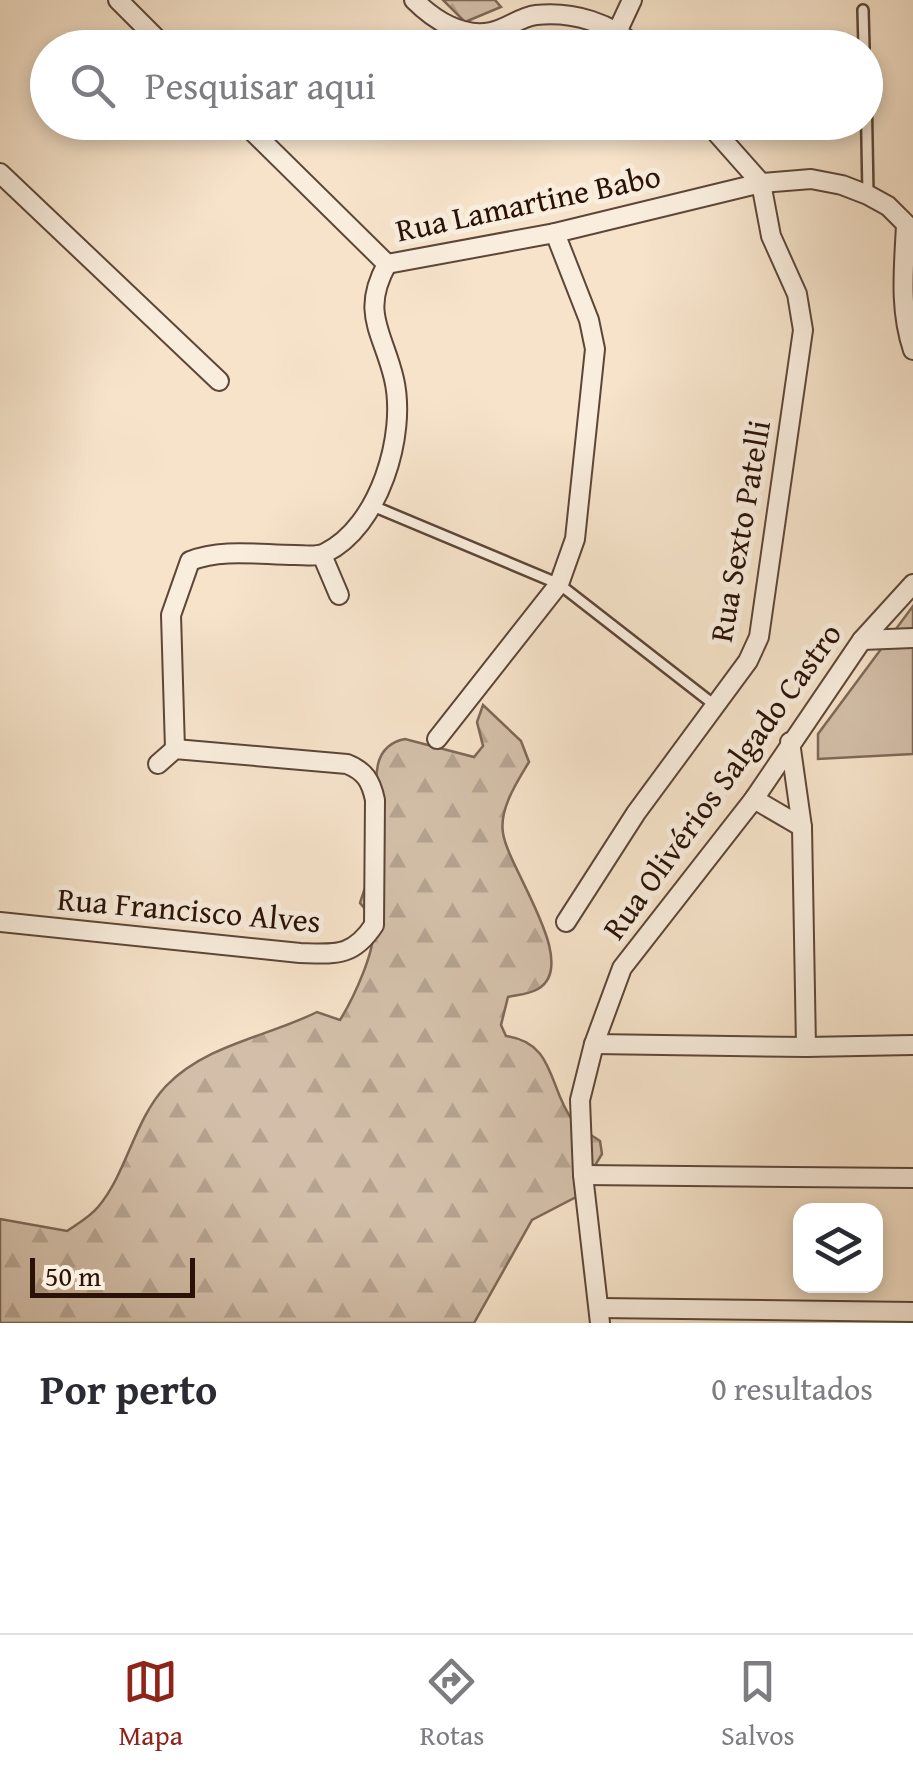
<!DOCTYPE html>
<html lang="pt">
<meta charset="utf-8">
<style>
body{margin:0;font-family:"Gentium Book Plus",serif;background:#f7f7f7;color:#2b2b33}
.controls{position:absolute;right:30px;bottom:30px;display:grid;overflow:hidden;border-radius:20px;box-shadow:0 5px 15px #0003}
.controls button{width:90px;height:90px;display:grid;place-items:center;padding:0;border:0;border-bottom:2px solid #e1e1e2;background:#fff;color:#2b2b33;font:50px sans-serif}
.scale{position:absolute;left:30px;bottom:25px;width:165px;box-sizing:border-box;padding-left:10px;border:5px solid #2a1208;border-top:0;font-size:28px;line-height:35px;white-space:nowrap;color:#2a1208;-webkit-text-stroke:8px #f9eddd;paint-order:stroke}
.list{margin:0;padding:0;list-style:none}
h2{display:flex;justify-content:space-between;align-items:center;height:130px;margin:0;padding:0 40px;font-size:42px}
h2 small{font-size:32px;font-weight:400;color:#7c7c81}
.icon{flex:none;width:55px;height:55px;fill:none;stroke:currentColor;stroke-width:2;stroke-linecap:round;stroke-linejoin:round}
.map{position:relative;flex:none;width:913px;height:1323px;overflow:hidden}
.search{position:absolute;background:#fff;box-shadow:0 5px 15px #0003;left:30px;right:30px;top:30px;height:110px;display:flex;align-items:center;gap:25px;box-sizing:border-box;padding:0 35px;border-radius:55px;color:#7c7c81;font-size:38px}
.sheet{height:310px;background:#fff}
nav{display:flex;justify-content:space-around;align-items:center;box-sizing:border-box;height:140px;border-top:2px solid #e1e1e2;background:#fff;font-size:28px;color:#7c7c81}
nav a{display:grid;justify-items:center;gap:5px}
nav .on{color:#8f2418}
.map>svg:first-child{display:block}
.forest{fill:url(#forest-firs);stroke:#7e6858;stroke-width:2.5}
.green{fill:#d3bfa9;stroke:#7e6858;stroke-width:2.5}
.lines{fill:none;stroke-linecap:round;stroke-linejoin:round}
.lane-casing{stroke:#5d4638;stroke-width:14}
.street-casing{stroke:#5d4638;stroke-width:22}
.lane{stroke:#f9eddd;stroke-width:9}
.street{stroke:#f9eddd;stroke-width:18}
.labels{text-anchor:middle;stroke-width:10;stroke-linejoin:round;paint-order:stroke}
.street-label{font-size:32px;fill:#2a1208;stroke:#f9eddd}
</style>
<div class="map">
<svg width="913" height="1323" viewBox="0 0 913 1323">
<defs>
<pattern id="forest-firs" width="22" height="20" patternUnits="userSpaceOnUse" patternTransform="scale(2.5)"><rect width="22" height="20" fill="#d3bfa9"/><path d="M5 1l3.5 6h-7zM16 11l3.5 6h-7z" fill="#b5a390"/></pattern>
</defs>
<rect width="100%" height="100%" fill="#f6e3ca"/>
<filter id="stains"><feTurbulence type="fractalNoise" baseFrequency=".002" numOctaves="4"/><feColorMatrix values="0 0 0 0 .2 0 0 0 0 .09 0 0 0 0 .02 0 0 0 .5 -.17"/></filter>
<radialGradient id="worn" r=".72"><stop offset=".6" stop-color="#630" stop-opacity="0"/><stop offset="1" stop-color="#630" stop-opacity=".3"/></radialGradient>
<g class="forest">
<polygon points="443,0 495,0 501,7 465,22"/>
<path d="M483 705 521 741 529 762C517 782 499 809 503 833 508 869 581 964 538 989 530 994 517 995 508 997L501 1025 506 1036C556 1043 548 1088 573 1121 579 1129 592 1135 600 1141L602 1154 576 1197 532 1220 474 1323H0V1219L67 1231C77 1224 90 1217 98 1207 127 1173 134 1120 166 1086 207 1044 267 1037 317 1012L340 1020C353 999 378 947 373 923 371 915 365 909 360 903 366 883 376 862 379 842 384 809 358 748 405 739L474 757 483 746 477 722Z"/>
</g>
<polygon class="green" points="913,606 913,754 818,759 818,734"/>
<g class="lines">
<g class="lane-casing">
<g id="lane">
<polyline points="863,10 864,48"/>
<polyline points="866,86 868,195"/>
<polyline points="373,506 559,584 717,707"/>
</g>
</g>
<g class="street-casing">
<g id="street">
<polyline points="118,0 166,48"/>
<path d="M414 0C434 20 462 38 491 32 507 29 520 17 536 15 573 11 611 23 638 48"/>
<polyline points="618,30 632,0"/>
<polyline points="243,122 387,264"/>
<polyline points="0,173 219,381"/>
<path d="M906 225C904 267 899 309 913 350"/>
<polyline points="387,264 555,233 761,183 811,179 842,185 868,195 888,206 913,231"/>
<polyline points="322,555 339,595"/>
<polyline points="862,640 913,638"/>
<polyline points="437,739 559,584 575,539 595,349 589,320 555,233"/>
<polyline points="790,742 802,827 806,1047"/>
<path d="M175 749 171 615 190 561C222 548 261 555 295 555 305 555 317 557 325 553 379 527 407 435 394 379 383 332 360 313 387 264"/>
<polyline points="754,799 802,827"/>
<path d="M0 922 300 953C336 954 353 957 374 925L375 800C371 781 365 771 347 764L175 749 158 764"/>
<polyline points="566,922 636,813 748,661 759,637 803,330 797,294 771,236 761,183 707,122"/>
<polyline points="594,1044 806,1047 913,1045"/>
<polyline points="583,1175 913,1178"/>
<polyline points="599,1308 913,1312"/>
<polyline points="600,1323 583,1175 580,1100 594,1044 622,968 754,799 862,640 913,584"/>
</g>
</g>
<use href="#lane" class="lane"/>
<use href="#street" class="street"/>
</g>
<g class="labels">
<g class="street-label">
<text transform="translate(528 203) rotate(-12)" y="11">Rua Lamartine Babo</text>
<text transform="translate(740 531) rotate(-80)" y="11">Rua Sexto Patelli</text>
<text transform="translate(722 781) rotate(-54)" y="11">Rua Olivérios Salgado Castro</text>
<text transform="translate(189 910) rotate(5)" y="11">Rua Francisco Alves</text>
</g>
</g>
<rect width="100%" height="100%" filter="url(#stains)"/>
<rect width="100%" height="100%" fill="url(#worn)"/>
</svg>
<div class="controls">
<button><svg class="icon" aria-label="layers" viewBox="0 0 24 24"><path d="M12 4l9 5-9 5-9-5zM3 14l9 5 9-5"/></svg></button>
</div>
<div class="scale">50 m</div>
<div class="search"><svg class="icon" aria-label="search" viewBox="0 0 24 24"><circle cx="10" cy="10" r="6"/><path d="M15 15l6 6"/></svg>Pesquisar aqui</div>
</div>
<section class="sheet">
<h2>Por perto<small>0 resultados</small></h2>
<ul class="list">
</ul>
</section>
<nav>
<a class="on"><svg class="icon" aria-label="map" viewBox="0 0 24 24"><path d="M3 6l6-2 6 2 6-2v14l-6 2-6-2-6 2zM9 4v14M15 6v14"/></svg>Mapa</a>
<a><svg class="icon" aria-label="directions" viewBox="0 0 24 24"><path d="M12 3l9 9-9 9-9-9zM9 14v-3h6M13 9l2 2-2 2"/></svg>Rotas</a>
<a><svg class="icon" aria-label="saved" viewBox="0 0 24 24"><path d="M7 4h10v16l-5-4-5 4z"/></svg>Salvos</a>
</nav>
